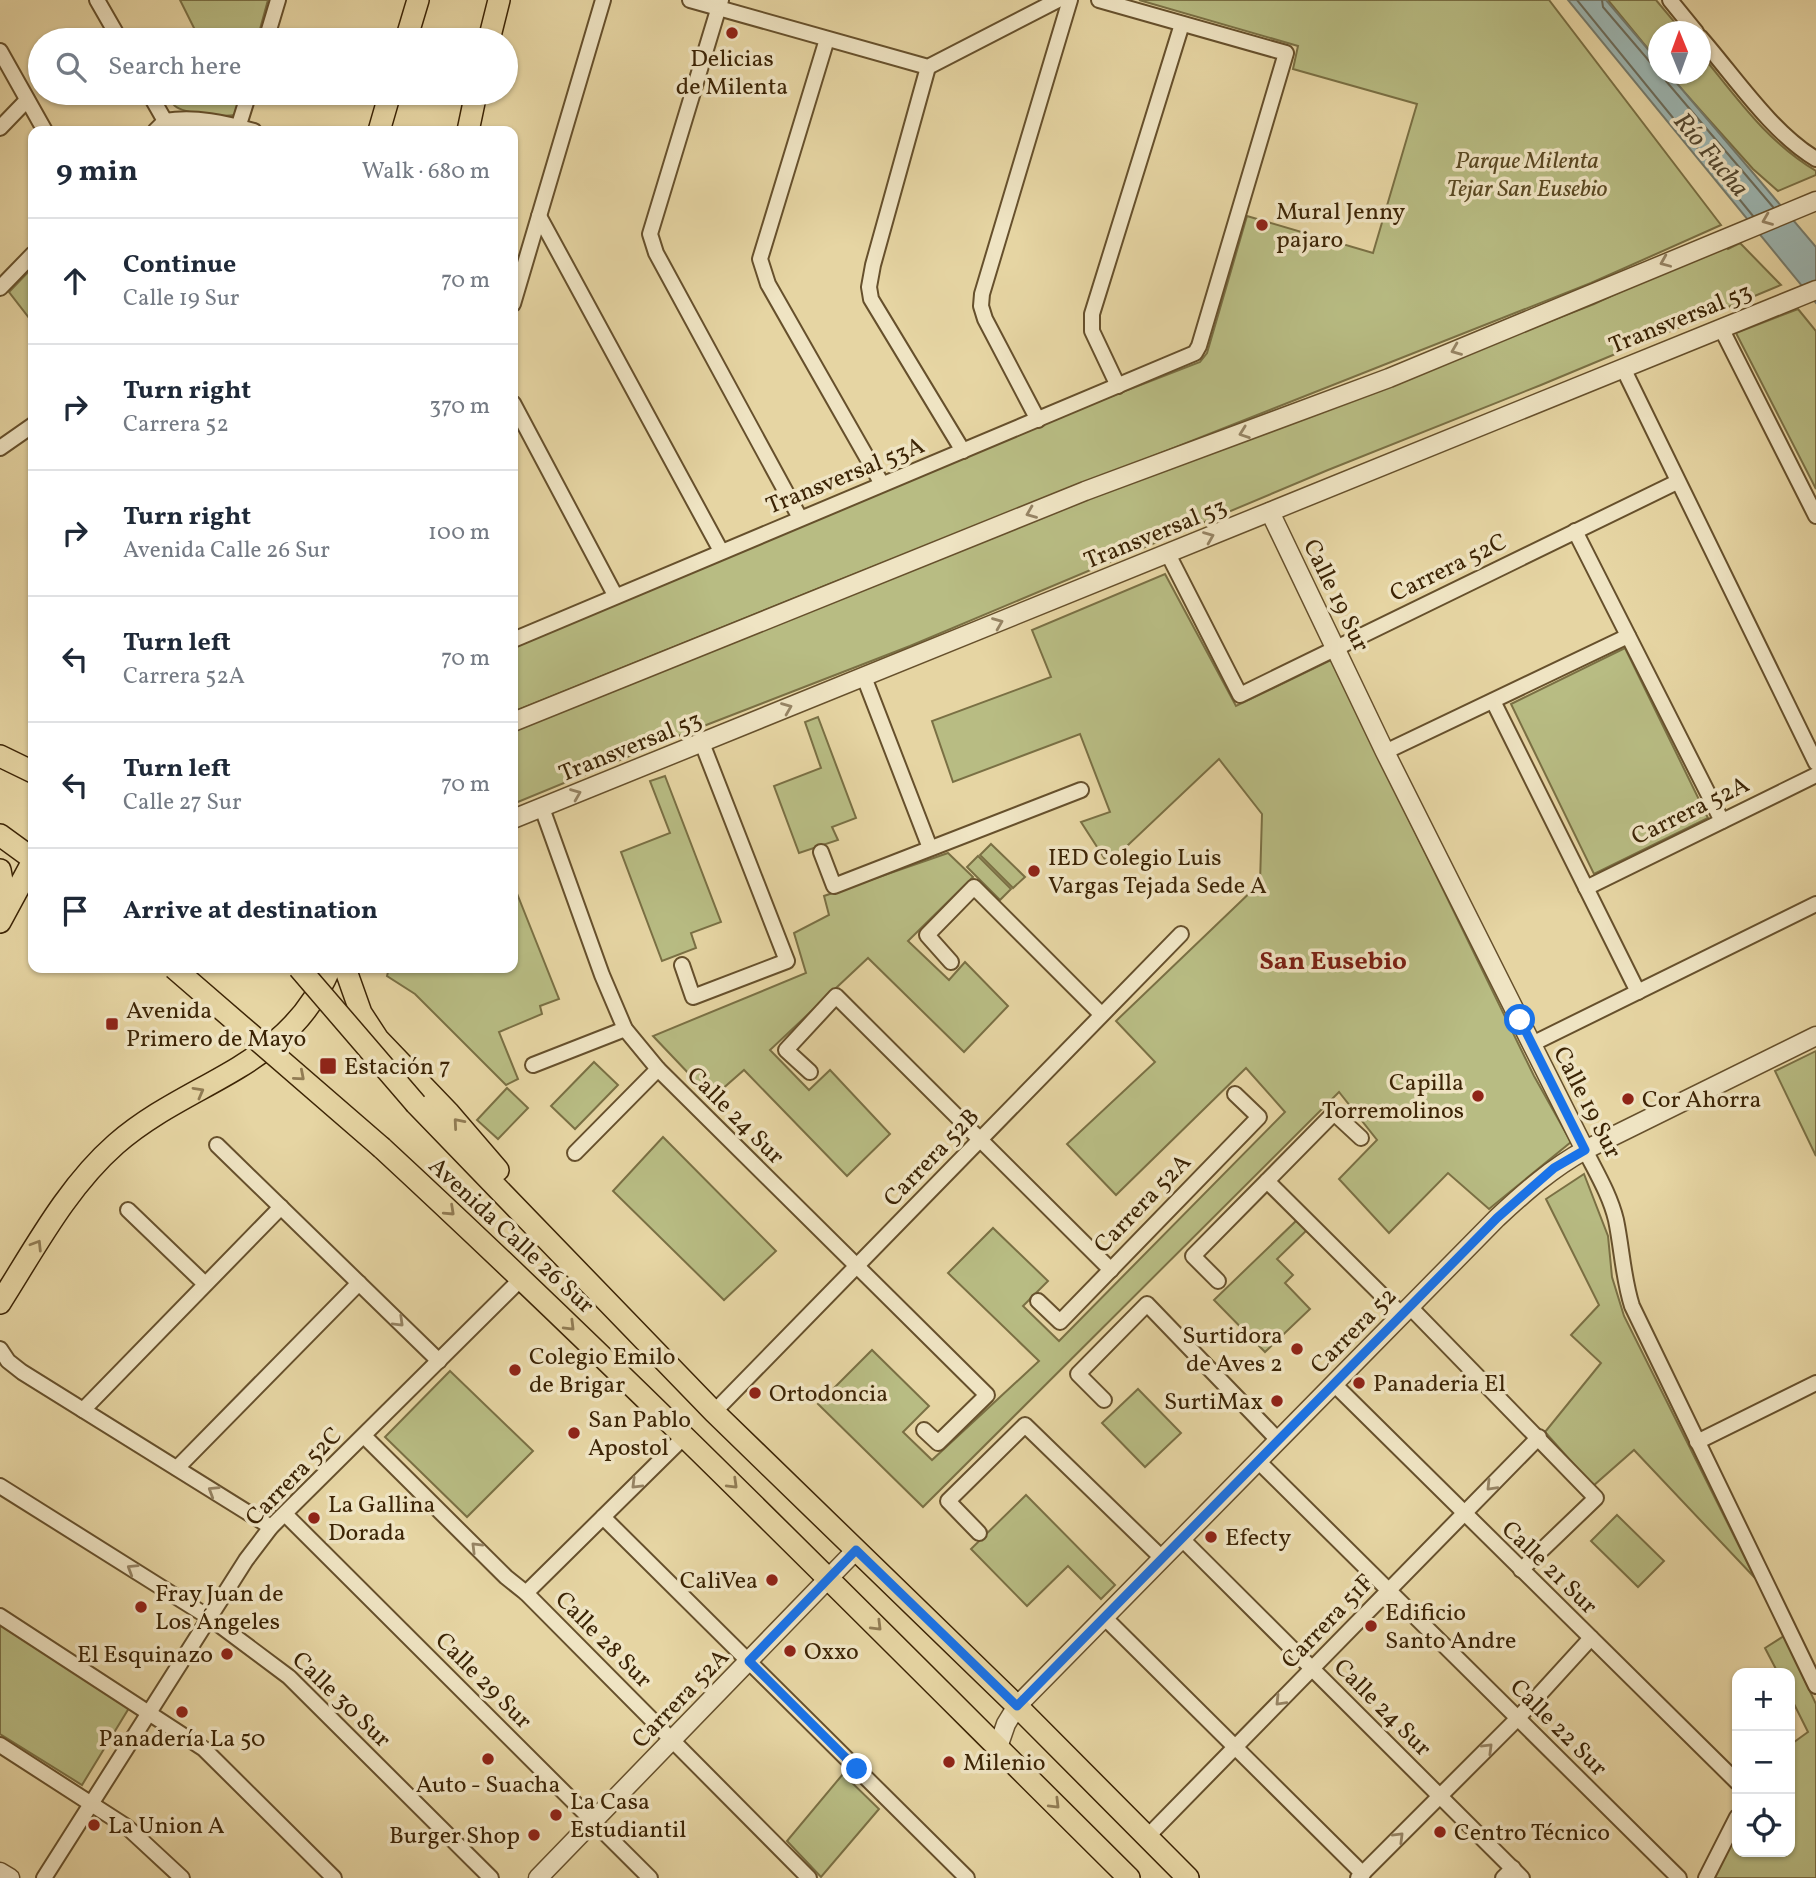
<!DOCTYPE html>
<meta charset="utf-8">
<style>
body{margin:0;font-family:Vollkorn,serif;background:#f6f6f7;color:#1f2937}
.controls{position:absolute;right:21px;bottom:21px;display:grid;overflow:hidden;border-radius:14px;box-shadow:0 2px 5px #0004}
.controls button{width:63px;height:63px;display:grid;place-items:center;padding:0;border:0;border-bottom:2px solid #e0e1e3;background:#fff;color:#1f2937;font:35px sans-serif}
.compass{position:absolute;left:1648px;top:21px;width:63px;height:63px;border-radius:50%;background:#fff;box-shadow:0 2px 5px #0004;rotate:359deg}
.stop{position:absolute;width:21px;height:21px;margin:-16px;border:5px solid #1a73e8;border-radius:50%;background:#fff}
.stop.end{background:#1a73e8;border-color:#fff;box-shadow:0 2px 7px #0008}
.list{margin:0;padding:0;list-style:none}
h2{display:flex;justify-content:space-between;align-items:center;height:91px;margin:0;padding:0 28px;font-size:30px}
h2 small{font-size:23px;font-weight:400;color:#747a83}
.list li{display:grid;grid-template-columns:46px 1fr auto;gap:21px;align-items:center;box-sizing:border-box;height:126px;padding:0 28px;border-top:2px solid #e0e1e3}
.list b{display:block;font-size:26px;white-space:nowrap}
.list p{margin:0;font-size:23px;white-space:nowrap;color:#747a83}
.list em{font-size:23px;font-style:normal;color:#747a83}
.icon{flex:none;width:38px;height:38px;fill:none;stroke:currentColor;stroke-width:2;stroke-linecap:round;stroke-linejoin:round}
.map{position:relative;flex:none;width:1816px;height:1878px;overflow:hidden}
.search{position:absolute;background:#fff;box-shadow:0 2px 5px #0004;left:28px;top:28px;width:490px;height:77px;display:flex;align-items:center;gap:18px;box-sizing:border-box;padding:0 24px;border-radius:38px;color:#747a83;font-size:26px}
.panel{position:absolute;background:#fff;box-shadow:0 2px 5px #0004;left:28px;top:126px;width:490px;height:847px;border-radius:14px}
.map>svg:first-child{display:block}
.green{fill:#b8bc83;stroke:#7a7044;stroke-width:2}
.water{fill:#9cb6b2;stroke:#767c6d;stroke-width:2}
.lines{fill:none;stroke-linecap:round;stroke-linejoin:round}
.shore{stroke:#6c6d5c;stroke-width:2}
.minor-casing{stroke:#66502c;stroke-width:18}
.tertiary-casing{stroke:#66502c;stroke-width:21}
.primary-casing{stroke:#3c2405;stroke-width:24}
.minor{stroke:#efe4c3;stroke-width:14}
.tertiary{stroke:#efe4c3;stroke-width:18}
.primary{stroke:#e6d5a3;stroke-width:21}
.primary-bridge-casing{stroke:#3c2405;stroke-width:24;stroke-linecap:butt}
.primary-bridge{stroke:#e6d5a3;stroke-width:21}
.oneway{stroke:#968464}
.oneway2{stroke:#917c54}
.route{stroke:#1a73e8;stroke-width:9}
.poi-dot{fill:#8f2418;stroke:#efe4c3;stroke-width:2.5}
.labels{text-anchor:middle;stroke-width:7;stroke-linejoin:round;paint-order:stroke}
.poi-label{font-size:24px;fill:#3c2405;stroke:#efe4c3;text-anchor:start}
.park-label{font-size:24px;font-style:italic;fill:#5b4a24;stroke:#efe4c3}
.street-label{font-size:24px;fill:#3c2405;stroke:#efe4c3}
.water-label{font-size:26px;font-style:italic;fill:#544830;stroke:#efe4c3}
.neighbourhood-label{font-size:26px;font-weight:bold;fill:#7a1f14;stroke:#efe4c3}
</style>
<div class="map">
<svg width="1816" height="1878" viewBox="0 0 1816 1878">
<rect width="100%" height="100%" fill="#e6d5a3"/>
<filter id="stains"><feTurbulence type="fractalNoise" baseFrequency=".00286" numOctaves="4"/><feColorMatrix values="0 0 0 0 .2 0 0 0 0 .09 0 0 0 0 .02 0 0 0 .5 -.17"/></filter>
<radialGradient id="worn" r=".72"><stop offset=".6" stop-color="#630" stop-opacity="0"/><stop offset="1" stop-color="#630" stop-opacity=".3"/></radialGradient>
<g class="green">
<polygon points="180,0 268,0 257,40 200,40"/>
<polygon points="1139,0 1549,0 1721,225 1591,283 827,585 513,712 513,647 1045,422 1200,362 1207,353 1247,216 1373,253 1417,104 1293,69 1298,46"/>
<polygon points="1608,0 1656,0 1682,31 1658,32 1658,61"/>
<path d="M1701 54C1737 98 1766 141 1816 171V175L1778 191 1753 169 1668 74H1700Z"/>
<path d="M164 93H244L235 115C223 117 185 114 175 106 171 102 167 97 164 93Z"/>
<polygon points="1740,243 1781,285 1541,385 1328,470 910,646 683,734 513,804 513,728 1073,504 1284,426 1594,304 1723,244 1728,249"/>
<polygon points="33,267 33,323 9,292"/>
<polygon points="1798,309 1816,331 1816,489 1736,333"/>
<polygon points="1165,574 1236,706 1331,660 1534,1076 1571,1142 1489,1209 1448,1173 1389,1233 1339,1179 1377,1140 1339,1092 923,1507 818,1404 872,1350 929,1406 903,1432 932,1460 1039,1361 948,1273 993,1228 1048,1281 1023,1306 1059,1341 1285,1112 1246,1068 1116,1195 1067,1144 1155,1062 1116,1021 1260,883 1262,814 1219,759 1108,864 1081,822 1110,812 1080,734 953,782 932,721 1051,677 1032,630"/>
<polygon points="1625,648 1708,818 1594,874 1511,704"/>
<polygon points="818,717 856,818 832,827 838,840 799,853 774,786 821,768 805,722"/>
<polygon points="665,776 721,922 691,933 696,948 662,961 621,852 670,833 650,781"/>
<polygon points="991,844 1025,877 1013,888 980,855"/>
<polygon points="948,853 973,877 908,941 949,980 965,962 1008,1006 964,1052 868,958 770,1050 809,1090 830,1070 890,1134 847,1176 744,1070 712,1098 653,1036 806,973 794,933 829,915 824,896"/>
<polygon points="978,856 1011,889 1000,900 967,867"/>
<polygon points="516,891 559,999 540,1006 542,1014 499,1032 518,1079 506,1085 415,994 387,976 389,968 513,968 513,893"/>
<polygon points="1816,1051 1816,1156 1775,1071"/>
<polygon points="594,1062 618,1085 575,1129 551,1106"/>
<polygon points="507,1088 528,1108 498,1139 477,1120"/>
<polygon points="663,1137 776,1251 724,1300 613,1191"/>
<polygon points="1584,1174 1608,1236 1612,1277 1624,1316 1755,1578 1634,1450 1593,1486 1545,1432 1601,1363 1571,1335 1599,1305 1546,1199"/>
<polygon points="1298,1219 1308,1229 1277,1259 1293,1275 1285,1283 1310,1309 1265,1352 1214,1300"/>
<polygon points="450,1371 533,1451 467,1517 385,1437"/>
<polygon points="1138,1389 1181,1433 1145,1467 1102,1423"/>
<polygon points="1026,1495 1115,1585 1101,1599 1068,1566 1027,1606 971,1549"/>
<polygon points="1617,1515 1664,1561 1638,1587 1591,1541"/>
<polygon points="0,1625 129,1708 82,1785 0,1734"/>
<polygon points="1784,1636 1816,1704 1816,1878 1712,1878 1737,1832 1737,1852 1790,1852 1790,1745 1808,1732 1790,1696 1790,1673 1778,1673 1765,1648"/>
<polygon points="843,1774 879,1809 821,1877 787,1841"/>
</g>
<polygon class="water" points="1568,0 1606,0 1658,61 1658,74 1669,74 1816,247 1816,303"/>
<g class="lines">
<g class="shore">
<polyline points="1577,0 1753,216"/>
<polyline points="1602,0 1603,7 1650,62 1658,65"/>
<polyline points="1664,74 1666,81 1773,207"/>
</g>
<g class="minor-casing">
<g id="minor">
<polyline points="97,0 120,40"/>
<polyline points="690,0 928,67 1058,0"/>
<polyline points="721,0 650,234 656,253 800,518"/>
<polyline points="1670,0 1696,32"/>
<path d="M1700 37C1735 77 1771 132 1816 159"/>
<polyline points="827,39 760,259 768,284 882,484"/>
<polyline points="266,40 278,0"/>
<polyline points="0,51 45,131"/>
<polyline points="928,67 873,265 869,287 871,299 963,451"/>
<polyline points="149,93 165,121"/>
<path d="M165 121C196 116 225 123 254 131"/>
<polyline points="0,128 27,100"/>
<polyline points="155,131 165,121"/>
<polyline points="237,131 249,93"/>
<polyline points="539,216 721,551"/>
<polyline points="0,288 33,254"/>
<polyline points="513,304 603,0"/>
<polyline points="1721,328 1816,516"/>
<polyline points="1623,368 1816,763"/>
<polyline points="1118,386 1092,331 1092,314 1182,24"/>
<polyline points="513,403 615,595"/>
<polyline points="1038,420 985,319 981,306 982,294 1070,0"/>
<polyline points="0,448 33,425"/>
<polyline points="1575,531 1722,821"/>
<polyline points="1168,554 1240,695 1677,482"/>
<polyline points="513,640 1195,353 1199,346 1286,53 1099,0"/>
<polyline points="864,677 930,848"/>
<polyline points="1493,701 1638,992"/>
<polyline points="1385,752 1628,636"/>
<polyline points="542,808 602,975 625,1029 658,1069 987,1395 938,1443 924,1430"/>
<polyline points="821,852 834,886 1081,790"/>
<polyline points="1586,888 1816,775"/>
<polyline points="951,962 927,935 974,887 1101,1014"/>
<polyline points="682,965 693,997 787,961 702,743"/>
<polyline points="1532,1044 1816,904"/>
<polyline points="533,1065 625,1029"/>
<polyline points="810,1072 786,1050 836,996 1111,1270"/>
<polyline points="217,1145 439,1361"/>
<path d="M1585 1150C1596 1172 1610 1195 1616 1220 1622 1249 1623 1278 1632 1306L1816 1686"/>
<polyline points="575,1153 658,1069"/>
<polyline points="1267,1181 1402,1315"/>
<polyline points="128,1210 205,1284"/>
<polyline points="1218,1281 1193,1256 1334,1113 1361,1138"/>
<polyline points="1038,1301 1060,1322 1259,1117 1235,1094"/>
<polyline points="1410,1307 1596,1498 1521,1570"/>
<polyline points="0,1349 8,1361 22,1372 271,1527"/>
<polyline points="1334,1384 1737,1782"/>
<polyline points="1104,1400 1078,1374 1147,1304 1278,1440"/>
<polyline points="83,1410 281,1207"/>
<polyline points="714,1412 1181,934"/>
<polyline points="364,1436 506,1577 526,1593 809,1878"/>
<polyline points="1697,1442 1816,1383"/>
<polyline points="1258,1461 1679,1878"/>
<polyline points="177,1468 359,1283"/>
<polyline points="0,1486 210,1618 289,1677 491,1878"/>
<polyline points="285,1514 650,1878"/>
<polyline points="603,1517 967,1878"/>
<polyline points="979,1533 948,1501 1025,1425 1162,1558"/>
<polyline points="1181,1538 1522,1878"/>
<polyline points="526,1593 685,1436"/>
<polyline points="0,1616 204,1749 334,1878"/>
<polyline points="1104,1617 1363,1874"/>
<polyline points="0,1745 127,1827 182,1878"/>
<polyline points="1147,1837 1539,1437"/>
<polyline points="44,1878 246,1560 271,1527 522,1278"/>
<polyline points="1358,1878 1518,1718 1591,1638"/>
<polyline points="1503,1878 1513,1868"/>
<polyline points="1706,1878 1737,1817"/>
</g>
</g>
<g class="tertiary-casing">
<g id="tertiary">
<polyline points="1270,512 1385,752 1585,1150"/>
<polyline points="513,722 1085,491 1389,378 1816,201"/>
<polyline points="513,819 1816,290"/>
<path d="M998 1747 1006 1724 1017 1706 1497 1218C1525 1192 1552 1168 1585 1150L1816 1036"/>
<polyline points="0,1872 10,1878"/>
<polyline points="538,1878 856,1550"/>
</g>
</g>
<g class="primary-casing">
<g id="primary">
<polyline points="406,40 418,0"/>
<polyline points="489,40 499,0"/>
<polyline points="379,131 390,93"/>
<polyline points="468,131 476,93"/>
<polyline points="0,756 33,772"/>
<polyline points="0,835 33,859"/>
<polyline points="0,870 7,908"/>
<polyline points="0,922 33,861"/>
<polyline points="345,968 361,1013 378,1039 449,1113 498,1170"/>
<polyline points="416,1104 714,1412 1017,1706 1188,1878"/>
<path d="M382 1148C638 1385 882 1633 1129 1878"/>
<path d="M0 1303C35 1248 67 1187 116 1144 189 1080 288 1069 330 968"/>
</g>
</g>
<use href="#minor" class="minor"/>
<use href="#tertiary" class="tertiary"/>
<use href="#primary" class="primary"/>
<g class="primary-bridge-casing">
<g id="primary-bridge">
<polyline points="174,968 382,1148"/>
<polyline points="299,968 416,1104"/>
</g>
</g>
<use href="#primary-bridge" class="primary-bridge"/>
</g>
<defs><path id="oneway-chevron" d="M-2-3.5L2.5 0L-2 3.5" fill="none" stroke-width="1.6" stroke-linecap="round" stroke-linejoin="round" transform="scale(1.75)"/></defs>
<g class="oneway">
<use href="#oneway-chevron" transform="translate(1767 220) rotate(158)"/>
<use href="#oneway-chevron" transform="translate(1665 262) rotate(157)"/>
<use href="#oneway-chevron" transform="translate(1456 350) rotate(158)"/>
<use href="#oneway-chevron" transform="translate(1244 433) rotate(160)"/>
<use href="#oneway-chevron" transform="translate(1031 513) rotate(158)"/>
<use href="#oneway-chevron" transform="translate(1209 537) rotate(-22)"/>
<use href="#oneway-chevron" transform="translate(998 623) rotate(-22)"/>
<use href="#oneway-chevron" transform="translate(787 708) rotate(-22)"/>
<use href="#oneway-chevron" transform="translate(576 794) rotate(-22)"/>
<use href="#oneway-chevron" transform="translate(399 1322) rotate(44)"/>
<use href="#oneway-chevron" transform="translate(636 1484) rotate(135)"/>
<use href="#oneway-chevron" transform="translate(1491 1486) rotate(134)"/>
<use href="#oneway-chevron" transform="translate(213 1491) rotate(-148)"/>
<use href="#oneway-chevron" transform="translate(476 1547) rotate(-135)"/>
<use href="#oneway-chevron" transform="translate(132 1569) rotate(-148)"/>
<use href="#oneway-chevron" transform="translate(1280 1701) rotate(134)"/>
<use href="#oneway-chevron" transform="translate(1488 1748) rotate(-45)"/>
<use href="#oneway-chevron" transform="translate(1399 1837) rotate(-45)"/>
</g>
<g class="oneway2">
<use href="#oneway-chevron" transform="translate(300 1076) rotate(41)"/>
<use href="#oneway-chevron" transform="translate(199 1092) rotate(-29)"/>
<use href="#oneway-chevron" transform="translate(458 1123) rotate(-131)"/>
<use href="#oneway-chevron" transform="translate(450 1211) rotate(43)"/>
<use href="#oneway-chevron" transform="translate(37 1245) rotate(-58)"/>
<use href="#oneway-chevron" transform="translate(570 1326) rotate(45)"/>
<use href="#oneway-chevron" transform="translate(733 1484) rotate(44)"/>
<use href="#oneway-chevron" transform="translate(877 1626) rotate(45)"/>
<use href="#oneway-chevron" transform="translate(1055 1804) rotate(45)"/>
</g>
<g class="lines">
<polyline class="route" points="857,1769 749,1661 856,1550 1017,1706 1497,1218 1554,1168 1585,1150 1520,1020"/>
</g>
<g class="poi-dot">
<circle cx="732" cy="33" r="7"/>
<circle cx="1262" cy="225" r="7"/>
<circle cx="1034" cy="871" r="7"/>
<rect x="105" y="1017" width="14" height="14" rx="3.5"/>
<rect x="319" y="1057" width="18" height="18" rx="3.5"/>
<circle cx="1478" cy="1096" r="7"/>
<circle cx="1628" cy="1099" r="7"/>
<circle cx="1297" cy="1349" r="7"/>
<circle cx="515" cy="1370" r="7"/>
<circle cx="1359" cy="1383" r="7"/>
<circle cx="755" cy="1393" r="7"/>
<circle cx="1277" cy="1401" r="7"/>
<circle cx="574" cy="1433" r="7"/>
<circle cx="314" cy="1518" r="7"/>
<circle cx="1211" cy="1537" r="7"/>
<circle cx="772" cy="1580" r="7"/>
<circle cx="141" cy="1607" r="7"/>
<circle cx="1371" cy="1626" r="7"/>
<circle cx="790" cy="1651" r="7"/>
<circle cx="227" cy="1654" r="7"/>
<circle cx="182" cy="1712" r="7"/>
<circle cx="488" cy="1759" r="7"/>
<circle cx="949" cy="1762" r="7"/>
<circle cx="556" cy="1815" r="7"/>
<circle cx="94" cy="1825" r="7"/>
<circle cx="1440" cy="1832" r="7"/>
<circle cx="534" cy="1835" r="7"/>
</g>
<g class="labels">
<g class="poi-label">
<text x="732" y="66" text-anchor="middle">Delicias<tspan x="732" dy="28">de Milenta</tspan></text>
<text x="1276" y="219">Mural Jenny<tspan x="1276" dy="28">pajaro</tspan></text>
<text x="1048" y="865">IED Colegio Luis<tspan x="1048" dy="28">Vargas Tejada Sede A</tspan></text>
<text x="126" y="1018">Avenida<tspan x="126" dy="28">Primero de Mayo</tspan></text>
<text x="344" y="1074">Estación 7</text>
<text x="1464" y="1090" text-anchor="end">Capilla<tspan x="1464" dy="28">Torremolinos</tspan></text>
<text x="1642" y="1107">Cor Ahorra</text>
<text x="1283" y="1343" text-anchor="end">Surtidora<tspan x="1283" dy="28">de Aves 2</tspan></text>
<text x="529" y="1364">Colegio Emilo<tspan x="529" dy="28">de Brigar</tspan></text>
<text x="1373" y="1391">Panaderia El</text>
<text x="769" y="1401">Ortodoncia</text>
<text x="1263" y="1409" text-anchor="end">SurtiMax</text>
<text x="588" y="1427">San Pablo<tspan x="588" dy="28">Apostol</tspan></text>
<text x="328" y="1512">La Gallina<tspan x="328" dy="28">Dorada</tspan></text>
<text x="1225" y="1545">Efecty</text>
<text x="758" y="1588" text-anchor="end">CaliVea</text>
<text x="155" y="1601">Fray Juan de<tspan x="155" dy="28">Los Ángeles</tspan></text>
<text x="1385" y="1620">Edificio<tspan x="1385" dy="28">Santo Andre</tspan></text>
<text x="804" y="1659">Oxxo</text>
<text x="213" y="1662" text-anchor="end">El Esquinazo</text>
<text x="182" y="1746" text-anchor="middle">Panadería La 50</text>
<text x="963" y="1770">Milenio</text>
<text x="488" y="1792" text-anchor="middle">Auto - Suacha</text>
<text x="570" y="1809">La Casa<tspan x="570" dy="28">Estudiantil</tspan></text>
<text x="108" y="1833">La Union A</text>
<text x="1454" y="1840">Centro Técnico</text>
<text x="520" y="1843" text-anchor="end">Burger Shop</text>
</g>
<g class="park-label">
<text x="1527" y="168">Parque Milenta<tspan x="1527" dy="28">Tejar San Eusebio</tspan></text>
</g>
<g class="street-label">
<text transform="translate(1680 318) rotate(-22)" y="8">Transversal 53</text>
<text transform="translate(845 475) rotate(-22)" y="8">Transversal 53A</text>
<text transform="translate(1155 533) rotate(-22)" y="8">Transversal 53</text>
<text transform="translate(1448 567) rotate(-26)" y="8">Carrera 52C</text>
<text transform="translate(1337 595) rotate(64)" y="8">Calle 19 Sur</text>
<text transform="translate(630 746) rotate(-22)" y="8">Transversal 53</text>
<text transform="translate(1690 810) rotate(-26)" y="8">Carrera 52A</text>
<text transform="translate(1588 1102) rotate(63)" y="8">Calle 19 Sur</text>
<text transform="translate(736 1115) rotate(45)" y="8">Calle 24 Sur</text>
<text transform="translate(931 1157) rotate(-46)" y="8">Carrera 52B</text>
<text transform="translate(1142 1203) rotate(-46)" y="8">Carrera 52A</text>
<text transform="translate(512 1235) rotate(43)" y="8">Avenida Calle 26 Sur</text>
<text transform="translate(1353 1330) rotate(-45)" y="8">Carrera 52</text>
<text transform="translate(293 1476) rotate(-46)" y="8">Carrera 52C</text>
<text transform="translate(1550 1567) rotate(44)" y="8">Calle 21 Sur</text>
<text transform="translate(1327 1621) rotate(-46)" y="8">Carrera 51F</text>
<text transform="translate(604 1639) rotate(45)" y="8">Calle 28 Sur</text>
<text transform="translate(484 1680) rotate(45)" y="8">Calle 29 Sur</text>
<text transform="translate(680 1698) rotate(-46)" y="8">Carrera 52A</text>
<text transform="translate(342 1699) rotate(44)" y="8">Calle 30 Sur</text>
<text transform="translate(1383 1707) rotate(45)" y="8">Calle 24 Sur</text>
<text transform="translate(1559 1727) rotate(45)" y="8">Calle 22 Sur</text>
</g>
<g class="water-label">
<text transform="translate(1712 154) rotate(50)" y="9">Río Fucha</text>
</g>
<g class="neighbourhood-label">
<text x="1333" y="969">San Eusebio</text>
</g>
</g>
<rect width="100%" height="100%" filter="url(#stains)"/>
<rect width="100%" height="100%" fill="url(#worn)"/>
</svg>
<div class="controls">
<button>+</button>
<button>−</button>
<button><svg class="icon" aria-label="locate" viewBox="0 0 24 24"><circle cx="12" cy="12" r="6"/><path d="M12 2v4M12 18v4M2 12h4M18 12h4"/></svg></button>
</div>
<svg class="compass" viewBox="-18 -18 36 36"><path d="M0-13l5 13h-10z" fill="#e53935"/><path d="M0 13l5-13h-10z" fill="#747a83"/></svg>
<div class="stop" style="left:1520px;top:1020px"></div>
<div class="stop end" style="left:857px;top:1769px"></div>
<div class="search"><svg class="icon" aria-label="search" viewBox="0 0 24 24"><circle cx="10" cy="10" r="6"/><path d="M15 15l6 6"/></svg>Search here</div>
<section class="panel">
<h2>9 min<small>Walk · 680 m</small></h2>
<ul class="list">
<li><svg class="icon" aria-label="ahead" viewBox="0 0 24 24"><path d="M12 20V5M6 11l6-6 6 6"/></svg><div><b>Continue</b><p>Calle 19 Sur</p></div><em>70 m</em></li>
<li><svg class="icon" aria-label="right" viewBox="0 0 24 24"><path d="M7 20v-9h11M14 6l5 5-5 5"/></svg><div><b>Turn right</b><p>Carrera 52</p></div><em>370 m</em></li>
<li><svg class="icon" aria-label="right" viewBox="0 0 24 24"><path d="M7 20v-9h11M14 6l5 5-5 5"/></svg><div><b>Turn right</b><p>Avenida Calle 26 Sur</p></div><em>100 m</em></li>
<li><svg class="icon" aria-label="left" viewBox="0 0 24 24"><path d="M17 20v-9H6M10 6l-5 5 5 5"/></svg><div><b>Turn left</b><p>Carrera 52A</p></div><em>70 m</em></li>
<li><svg class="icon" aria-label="left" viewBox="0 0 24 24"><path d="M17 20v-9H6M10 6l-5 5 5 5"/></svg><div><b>Turn left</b><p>Calle 27 Sur</p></div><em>70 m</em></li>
<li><svg class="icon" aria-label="arrive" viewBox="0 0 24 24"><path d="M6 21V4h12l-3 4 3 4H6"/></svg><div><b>Arrive at destination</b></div></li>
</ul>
</section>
</div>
